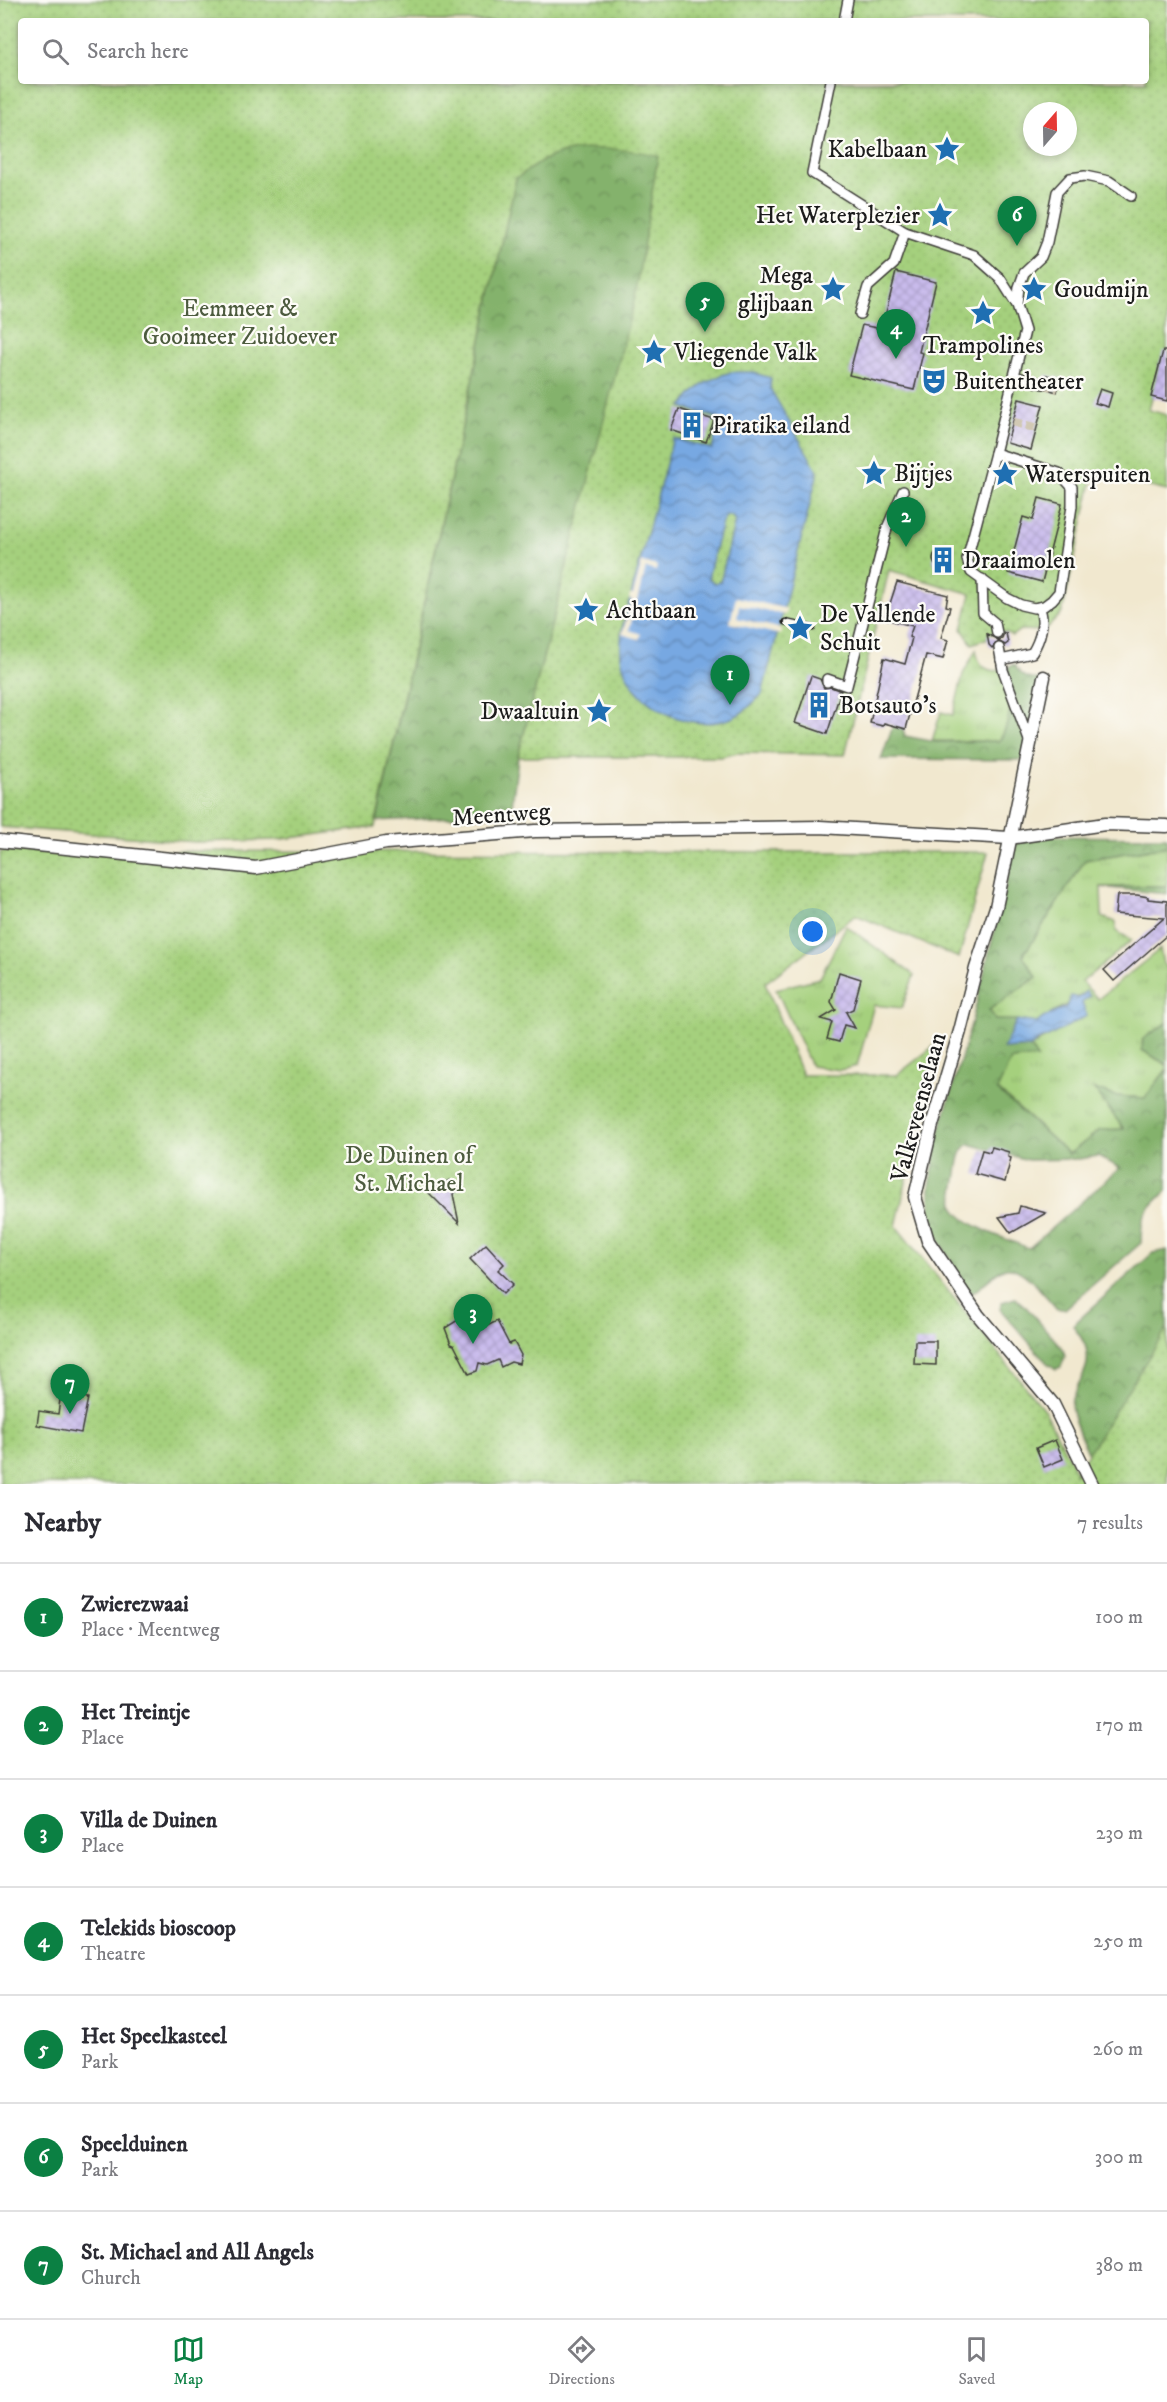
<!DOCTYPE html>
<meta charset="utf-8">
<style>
body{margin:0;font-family:"IM FELL DW Pica",serif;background:#f7f7f7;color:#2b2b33}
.compass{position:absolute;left:1023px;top:102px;width:54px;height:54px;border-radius:50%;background:#fff;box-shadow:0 3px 9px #0003;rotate:20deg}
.you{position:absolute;left:813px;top:932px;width:21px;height:21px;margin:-15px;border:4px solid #fff;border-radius:50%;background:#1a73e8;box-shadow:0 0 0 9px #1a73e833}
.badge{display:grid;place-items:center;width:39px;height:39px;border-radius:50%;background:#0b8043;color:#fff;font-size:20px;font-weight:700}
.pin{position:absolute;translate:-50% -50px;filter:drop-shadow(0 2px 3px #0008)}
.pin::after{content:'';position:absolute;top:32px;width:21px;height:18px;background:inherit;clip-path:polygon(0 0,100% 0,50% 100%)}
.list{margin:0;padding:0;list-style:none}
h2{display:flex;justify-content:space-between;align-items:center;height:78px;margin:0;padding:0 24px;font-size:26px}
h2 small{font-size:20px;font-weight:400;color:#7c7c81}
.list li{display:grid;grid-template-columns:39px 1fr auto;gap:18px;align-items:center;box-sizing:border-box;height:108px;padding:0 24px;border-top:2px solid #e1e1e2}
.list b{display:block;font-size:22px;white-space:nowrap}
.list p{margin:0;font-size:20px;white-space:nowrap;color:#7c7c81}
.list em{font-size:20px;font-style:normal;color:#7c7c81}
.icon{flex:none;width:33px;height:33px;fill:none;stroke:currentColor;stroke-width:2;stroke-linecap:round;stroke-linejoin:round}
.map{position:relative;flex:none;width:1167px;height:1484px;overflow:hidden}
.search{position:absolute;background:#fff;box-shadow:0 3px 9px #0003;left:18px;right:18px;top:18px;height:66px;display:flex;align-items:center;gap:15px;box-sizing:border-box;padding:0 21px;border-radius:6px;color:#7c7c81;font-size:22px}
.sheet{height:834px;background:#fff}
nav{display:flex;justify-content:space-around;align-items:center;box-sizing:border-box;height:84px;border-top:2px solid #e1e1e2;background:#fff;font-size:16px;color:#7c7c81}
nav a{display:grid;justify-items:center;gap:3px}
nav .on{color:#0b8043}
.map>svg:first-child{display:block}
.grass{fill:url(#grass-tufts);stroke:#60764c;stroke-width:1.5}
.forest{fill:url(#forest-crowns);stroke:#506744;stroke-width:1.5;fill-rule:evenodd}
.park{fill:url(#park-dots);stroke:#60764c;stroke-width:1.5;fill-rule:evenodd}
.water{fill:url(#water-waves);stroke:#4a627f;stroke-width:1.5;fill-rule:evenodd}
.pier{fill:#f1e8cf}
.building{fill:url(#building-cross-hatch)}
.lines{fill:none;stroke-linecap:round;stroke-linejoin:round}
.pedestrian-tunnel{stroke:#d1c9b4;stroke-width:9;stroke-dasharray:9 4.5;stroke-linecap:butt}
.pedestrian-casing{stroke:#3c3b37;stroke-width:12}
.minor-casing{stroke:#3c3b37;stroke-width:15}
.pedestrian{stroke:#fff;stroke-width:9}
.minor{stroke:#fff;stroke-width:12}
.rail-casing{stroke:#1c1c1c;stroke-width:7}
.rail{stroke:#fdfcf7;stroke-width:4.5;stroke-dasharray:14;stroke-linecap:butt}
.labels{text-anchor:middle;stroke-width:4.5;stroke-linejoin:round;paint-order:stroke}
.poi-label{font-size:24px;fill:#1c1c1c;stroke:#fdfcf7;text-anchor:start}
.park-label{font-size:24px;fill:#4c5b3e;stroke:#fdfcf7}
.street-label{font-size:24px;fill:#1c1c1c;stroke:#fdfcf7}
</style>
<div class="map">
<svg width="1167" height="1484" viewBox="0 0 1167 1484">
<defs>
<pattern id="grass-tufts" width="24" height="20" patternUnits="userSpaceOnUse" patternTransform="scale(1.5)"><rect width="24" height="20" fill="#a5d07d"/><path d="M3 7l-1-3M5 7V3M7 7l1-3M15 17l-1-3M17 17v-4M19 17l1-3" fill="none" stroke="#8db26b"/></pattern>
<pattern id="forest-crowns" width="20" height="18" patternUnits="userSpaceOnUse" patternTransform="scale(1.5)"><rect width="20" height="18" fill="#84b26c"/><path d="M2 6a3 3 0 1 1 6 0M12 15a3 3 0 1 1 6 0" fill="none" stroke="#6b9058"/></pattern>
<pattern id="park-dots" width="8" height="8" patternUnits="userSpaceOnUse" patternTransform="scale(1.5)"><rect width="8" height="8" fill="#a5d07d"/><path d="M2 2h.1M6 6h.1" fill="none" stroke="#8db26b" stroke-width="1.8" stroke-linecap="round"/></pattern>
<pattern id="water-waves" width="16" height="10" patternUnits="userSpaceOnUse" patternTransform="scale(1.5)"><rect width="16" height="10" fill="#77a8e2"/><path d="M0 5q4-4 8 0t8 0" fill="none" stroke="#6188b6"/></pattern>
<pattern id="building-cross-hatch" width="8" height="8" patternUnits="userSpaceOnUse" patternTransform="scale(1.5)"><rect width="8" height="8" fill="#c9bbec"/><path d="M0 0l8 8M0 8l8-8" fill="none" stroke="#aca0ca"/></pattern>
</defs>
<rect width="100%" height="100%" fill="#fdfcf7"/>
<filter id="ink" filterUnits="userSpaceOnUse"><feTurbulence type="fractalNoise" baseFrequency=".0167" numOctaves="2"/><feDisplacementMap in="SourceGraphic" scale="12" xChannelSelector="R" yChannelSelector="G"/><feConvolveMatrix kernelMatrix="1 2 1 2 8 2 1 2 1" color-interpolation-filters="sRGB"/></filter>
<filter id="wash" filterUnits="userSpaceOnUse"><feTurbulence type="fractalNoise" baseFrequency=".008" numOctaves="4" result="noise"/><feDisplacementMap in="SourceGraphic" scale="24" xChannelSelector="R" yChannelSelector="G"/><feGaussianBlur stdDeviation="1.35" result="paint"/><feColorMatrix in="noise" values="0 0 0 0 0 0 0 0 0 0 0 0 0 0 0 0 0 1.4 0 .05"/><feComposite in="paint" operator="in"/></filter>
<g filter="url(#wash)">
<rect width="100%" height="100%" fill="#f1e8cf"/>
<g class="grass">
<path d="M976 650C979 670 992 675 1009 667 1010 692 1014 720 999 741H932L941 712 953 715 963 674Z"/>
<path d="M1167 846V886L1101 887 1102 917 1116 922V931L1132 940 1082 982 1098 999 1160 949 1163 964 1167 968V1023L1144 1039 1142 1050 1167 1065V1069L1145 1098 1116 1096 1095 1090 1124 1129 1100 1130 1069 1154 997 1089 1011 1060 1037 1058 1030 1047 1054 1033 1082 1003 1086 991C1070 1006 1051 1011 1037 1023L995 1020 989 1010 1037 977 1022 956 1085 860Z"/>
<polygon points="846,926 914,975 902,1008 874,1005 857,1066 840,1070 811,1066 776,989 820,978"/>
</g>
<g class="forest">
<polygon points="121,0 21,21 21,81 911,81 588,483 518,757 511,814 377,821 516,178 0,154 0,21"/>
<path d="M1014 664C1020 675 1028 681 1041 679L1023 760 881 759 893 726 903 729 905 736 936 742 999 741C1014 720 1010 692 1009 667Z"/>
<path d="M1018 836 1167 837V846L1085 860 1023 956 1037 977 989 1010 995 1020H1017L1003 1049 1030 1047 1037 1058 1011 1060 997 1090 1069 1154 1100 1130 1124 1129 1094 1089 1116 1096 1145 1098 1167 1069V1190C1146 1211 1141 1212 1141 1243L1065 1309H1057C1047 1298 1019 1260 1003 1269 993 1275 983 1285 973 1293L966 1287 930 1225V1186L939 1133 972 1021ZM969 1144 1028 1160 1079 1159 1098 1156 1120 1168 1029 1248C1012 1241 957 1224 954 1205 952 1195 956 1183 957 1173 959 1161 959 1151 969 1144Z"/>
<polygon points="1167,886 1167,894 1100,887"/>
<polygon points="1167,1023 1167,1065 1142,1050 1143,1039"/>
<path d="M1167 1250V1484H1103C1094 1464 1076 1431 1072 1411 1066 1390 1096 1373 1085 1345 1082 1338 1077 1332 1073 1325L1153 1253Z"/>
<polygon points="1015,1298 1026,1307 1063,1349 1065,1356 1061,1367 1056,1369 1047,1363 1000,1309 1002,1302"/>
</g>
<g class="park">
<path d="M0 0H1167V362L1160 361 1149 410 1167 415V491L1094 473 1062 613 1044 631 1020 630 1012 636 1006 632 988 634V638L972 644 962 629 971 594 889 570 845 755 737 753 721 757H518L635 297 658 156C628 148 581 145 552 156 539 162 527 171 516 178L375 827 275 840 196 842 0 827ZM21 21H1146V81H21ZM1032 111H1068V147H1032Z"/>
<polygon points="0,851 988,852 959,958 856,915 765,983 802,1075 897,1075 938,1043 896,1226 1045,1411 1075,1470 1075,1474 1167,1328 1167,1484 0,1484"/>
</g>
<g class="water">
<path d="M731 372H751L771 378 770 388 818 472 762 694C752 704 742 715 729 719 686 734 628 703 621 657 620 648 621 638 622 629L673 438 712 449 720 419 682 407C695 387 709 379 731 372ZM726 516H732L735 521 722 575 720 582 714 583 709 579V573L722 522Z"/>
<polygon points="1086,991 1090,996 1082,1003 1087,1016 1048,1037 1042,1038 1030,1047 1003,1049 1017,1020 1037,1023 1043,1018 1066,1007 1071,996 1079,998"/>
</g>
<g class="pier">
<polygon points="642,562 657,566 656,571 646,568 629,630 641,634 639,639 622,634 632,601 629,599 630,595 633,595"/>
<polygon points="736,597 787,609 785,615 739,605 737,618 782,629 781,635 730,623"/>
</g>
<g id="blocks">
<g class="building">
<polygon points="896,272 936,282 919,352 923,353 914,390 849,375 862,325 882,329"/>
<polygon points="1163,351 1167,351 1167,401 1151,397"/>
<polygon points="1046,375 1061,379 1057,392 1047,389 1050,383 1045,378"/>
<polygon points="1100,389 1112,393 1108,407 1095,403"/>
<polygon points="1019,399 1043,405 1031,450 1007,443"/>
<polygon points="679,409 714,420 706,442 671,430"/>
<polygon points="1039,498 1062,504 1042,582 1008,573 1023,517 1033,520"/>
<circle cx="943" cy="559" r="10"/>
<polygon points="897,582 948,595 946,606 950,607 941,638 948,640 943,659 926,655 906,729 884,723 883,726 870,723 884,658 905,664 912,638 909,637 913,626 885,619"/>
<polygon points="1004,633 1006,633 1008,643 1005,645 998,641 992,648 989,645 987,634 998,640 1002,638"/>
<polygon points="811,676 820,679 824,688 831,687 841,691 827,734 795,723"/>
<polygon points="1117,895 1137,895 1148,897 1148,899 1167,901 1167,935 1114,981 1104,970 1164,918 1115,914"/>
<polygon points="839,972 861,979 853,1009 846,1012 855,1028 844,1025 839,1042 827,1039 832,1022 821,1019 836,1010 831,1002"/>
<polygon points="992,1147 1009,1152 1008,1157 1011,1158 1005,1182 975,1174 982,1150 990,1152"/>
<polygon points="450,1180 458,1188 453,1194 459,1223 428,1192"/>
<polygon points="1020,1206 1046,1213 1011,1233 999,1217 1018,1213"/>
<polygon points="486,1244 504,1264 498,1270 513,1284 503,1294 470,1259"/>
<polygon points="466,1315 471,1317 479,1330 497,1321 509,1344 514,1342 521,1355 519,1364 511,1362 501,1367 498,1360 487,1365 479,1363 477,1371 469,1374 454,1345 451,1344 445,1328"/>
<polygon points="915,1341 936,1341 936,1365 914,1364"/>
<polygon points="61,1393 88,1398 81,1433 37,1425 39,1411 58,1414"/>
<polygon points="1055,1440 1063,1459 1044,1467 1036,1448"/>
</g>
</g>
</g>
<g filter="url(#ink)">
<use href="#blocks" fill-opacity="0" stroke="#3c3b37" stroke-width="1.5"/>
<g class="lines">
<g class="pedestrian-tunnel">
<polyline points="1043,384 1058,389"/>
<polyline points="1013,422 1036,428"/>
</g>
<g class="pedestrian-casing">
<g id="pedestrian">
<polyline points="844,21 848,0"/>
<polyline points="831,81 812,173 905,232"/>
<polyline points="1017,305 1019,287 1024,273 1041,257 1047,242 1057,192 1070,178 1085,176 1109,181 1131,196"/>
<polyline points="860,314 868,287 894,264 905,232 974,255 1000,278 1017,305 1025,331 995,453"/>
<polyline points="1014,376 1043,384"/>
<polygon points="995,453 1059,473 1072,487 1072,506 1059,592 1052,600 1044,606 1034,608 1021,605 1007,598 971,572 967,559"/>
<polyline points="982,579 983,613 995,623 997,633"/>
<polyline points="999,648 1003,670 1030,743"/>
<path d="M1001 660 1032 653C1040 640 1046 621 1039 607"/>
<polyline points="827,682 827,679 847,686 887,528 903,491"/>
</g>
</g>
<g class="minor-casing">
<g id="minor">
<polyline points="1044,677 996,907 976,968 960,1031 932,1125 915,1197 928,1241 978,1315 1053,1404 1092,1484"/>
<polyline points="0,841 256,868 386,843 535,831 820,827 1009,838 1105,824 1167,826"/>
</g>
</g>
<use href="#pedestrian" class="pedestrian"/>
<use href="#minor" class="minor"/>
<g class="rail-casing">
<polyline id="rail" points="785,622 813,628"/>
</g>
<use href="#rail" class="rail"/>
</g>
</g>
<defs>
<g id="sight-bare" transform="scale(2.07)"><path d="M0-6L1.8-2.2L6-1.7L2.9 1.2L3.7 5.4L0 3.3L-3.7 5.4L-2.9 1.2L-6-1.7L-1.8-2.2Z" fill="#1f6fb2" stroke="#fdfcf7" stroke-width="2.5" paint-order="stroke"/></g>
<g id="theatre-bare" transform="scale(2.07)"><path d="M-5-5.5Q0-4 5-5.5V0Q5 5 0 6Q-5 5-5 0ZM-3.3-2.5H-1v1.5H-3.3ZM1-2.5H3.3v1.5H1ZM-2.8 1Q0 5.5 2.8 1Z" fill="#1f6fb2" stroke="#fdfcf7" stroke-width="2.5" paint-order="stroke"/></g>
<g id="building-bare" transform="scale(2.07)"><path d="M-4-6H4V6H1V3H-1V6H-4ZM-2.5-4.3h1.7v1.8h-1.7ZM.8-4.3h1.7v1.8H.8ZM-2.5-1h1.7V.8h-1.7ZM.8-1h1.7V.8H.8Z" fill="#1f6fb2" stroke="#fdfcf7" stroke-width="2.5" paint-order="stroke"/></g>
</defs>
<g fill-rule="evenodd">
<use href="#sight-bare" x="947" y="149"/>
<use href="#sight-bare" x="940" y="215"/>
<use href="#sight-bare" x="833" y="289"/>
<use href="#sight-bare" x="1034" y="289"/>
<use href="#sight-bare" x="983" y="313"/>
<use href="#sight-bare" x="654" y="352"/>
<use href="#theatre-bare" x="934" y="381"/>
<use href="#building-bare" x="692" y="425"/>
<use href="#sight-bare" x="874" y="473"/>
<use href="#sight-bare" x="1005" y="474"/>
<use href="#building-bare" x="943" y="560"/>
<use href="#sight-bare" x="586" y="610"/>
<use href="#sight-bare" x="800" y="628"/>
<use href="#building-bare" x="819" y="705"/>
<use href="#sight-bare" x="599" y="711"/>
</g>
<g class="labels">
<g class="poi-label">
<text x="927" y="157" text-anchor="end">Kabelbaan</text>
<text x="920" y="223" text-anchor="end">Het Waterplezier</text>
<text x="813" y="283" text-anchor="end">Mega<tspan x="813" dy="28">glijbaan</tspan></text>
<text x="1054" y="297">Goudmijn</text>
<text x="983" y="353" text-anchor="middle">Trampolines</text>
<text x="674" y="360">Vliegende Valk</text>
<text x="954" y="389">Buitentheater</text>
<text x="712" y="433">Piratika eiland</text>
<text x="894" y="481">Bijtjes</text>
<text x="1025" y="482">Waterspuiten</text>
<text x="963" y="568">Draaimolen</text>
<text x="606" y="618">Achtbaan</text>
<text x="820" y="622">De Vallende<tspan x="820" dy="28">Schuit</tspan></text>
<text x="839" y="713">Botsauto's</text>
<text x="579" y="719" text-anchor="end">Dwaaltuin</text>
</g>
<g class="park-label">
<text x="240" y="316">Eemmeer &amp;<tspan x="240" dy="28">Gooimeer Zuidoever</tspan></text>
<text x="409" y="1163">De Duinen of<tspan x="409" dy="28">St. Michael</tspan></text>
</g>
<g class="street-label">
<text transform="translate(501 814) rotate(-4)" y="8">Meentweg</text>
<text transform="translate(918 1107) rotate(-75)" y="8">Valkeveenselaan</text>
</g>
</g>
</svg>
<svg class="compass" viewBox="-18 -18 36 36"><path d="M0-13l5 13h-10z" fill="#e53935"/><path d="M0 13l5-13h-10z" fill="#7c7c81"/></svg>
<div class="you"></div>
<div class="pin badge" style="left:730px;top:705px">1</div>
<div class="pin badge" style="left:906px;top:547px">2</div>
<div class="pin badge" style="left:473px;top:1344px">3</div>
<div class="pin badge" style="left:896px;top:359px">4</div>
<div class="pin badge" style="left:705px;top:332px">5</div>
<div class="pin badge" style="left:1017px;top:246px">6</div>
<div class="pin badge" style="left:70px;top:1414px">7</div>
<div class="search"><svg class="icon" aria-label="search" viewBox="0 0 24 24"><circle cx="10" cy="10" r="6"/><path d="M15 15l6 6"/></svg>Search here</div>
</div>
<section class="sheet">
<h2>Nearby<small>7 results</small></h2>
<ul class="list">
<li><span class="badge">1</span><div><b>Zwierezwaai</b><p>Place · Meentweg</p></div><em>100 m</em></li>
<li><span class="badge">2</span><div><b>Het Treintje</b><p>Place</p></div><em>170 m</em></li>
<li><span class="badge">3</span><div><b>Villa de Duinen</b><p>Place</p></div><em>230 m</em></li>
<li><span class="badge">4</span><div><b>Telekids bioscoop</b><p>Theatre</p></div><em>250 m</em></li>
<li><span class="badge">5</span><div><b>Het Speelkasteel</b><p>Park</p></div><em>260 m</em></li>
<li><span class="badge">6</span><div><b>Speelduinen</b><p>Park</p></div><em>300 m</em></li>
<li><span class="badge">7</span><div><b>St. Michael and All Angels</b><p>Church</p></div><em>380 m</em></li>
</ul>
</section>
<nav>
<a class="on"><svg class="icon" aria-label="map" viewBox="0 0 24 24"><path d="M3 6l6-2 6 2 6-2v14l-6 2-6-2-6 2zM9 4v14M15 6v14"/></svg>Map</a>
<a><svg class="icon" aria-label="directions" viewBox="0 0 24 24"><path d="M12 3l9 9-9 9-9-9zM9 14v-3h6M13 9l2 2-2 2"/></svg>Directions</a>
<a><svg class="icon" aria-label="saved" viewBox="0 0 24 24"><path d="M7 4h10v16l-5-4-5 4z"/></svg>Saved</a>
</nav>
